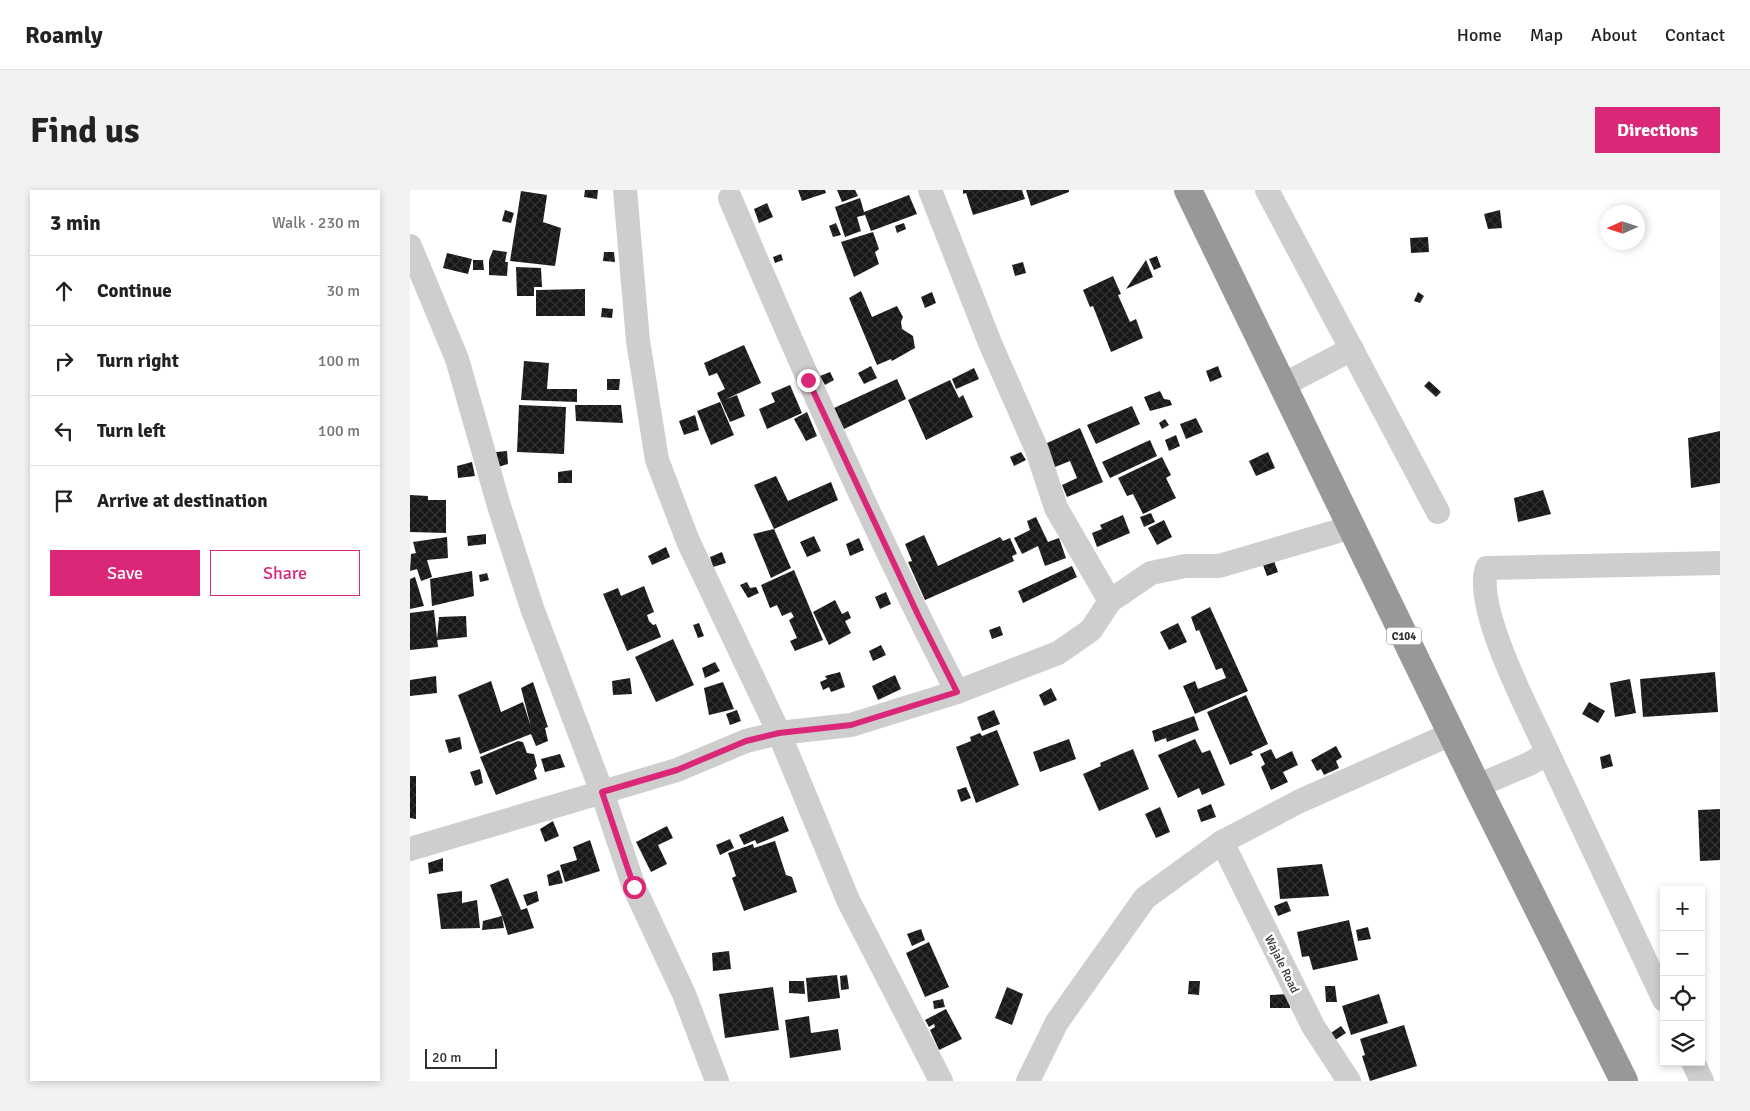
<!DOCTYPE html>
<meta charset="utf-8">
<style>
body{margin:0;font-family:Signika,sans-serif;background:#f2f2f2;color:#222}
.controls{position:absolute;right:15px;bottom:15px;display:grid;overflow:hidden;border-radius:0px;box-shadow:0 2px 8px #0003}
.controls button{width:45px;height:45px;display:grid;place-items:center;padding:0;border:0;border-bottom:1px solid #e0e0e0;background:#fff;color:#222;font:25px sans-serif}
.compass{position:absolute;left:1190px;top:15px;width:45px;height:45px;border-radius:50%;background:#fff;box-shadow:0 2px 8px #0003;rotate:267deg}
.scale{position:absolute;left:15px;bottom:12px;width:72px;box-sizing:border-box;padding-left:5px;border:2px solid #313131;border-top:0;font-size:14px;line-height:18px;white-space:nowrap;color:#313131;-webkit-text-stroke:4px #fff;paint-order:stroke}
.stop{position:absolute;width:15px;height:15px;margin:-11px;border:4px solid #db2777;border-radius:50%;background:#fff}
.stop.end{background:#db2777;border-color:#fff;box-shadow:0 1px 5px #0008}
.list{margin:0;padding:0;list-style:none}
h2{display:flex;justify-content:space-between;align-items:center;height:65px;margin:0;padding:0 20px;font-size:21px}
h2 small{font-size:16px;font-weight:400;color:#767676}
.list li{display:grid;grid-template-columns:32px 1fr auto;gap:15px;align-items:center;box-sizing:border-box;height:70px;padding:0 20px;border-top:1px solid #e0e0e0}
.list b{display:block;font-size:19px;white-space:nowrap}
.list em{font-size:16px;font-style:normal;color:#767676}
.actions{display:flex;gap:10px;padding:15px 20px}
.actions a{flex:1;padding:11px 0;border:1px solid #db2777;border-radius:0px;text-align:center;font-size:18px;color:#db2777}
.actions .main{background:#db2777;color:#fff}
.icon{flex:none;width:28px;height:28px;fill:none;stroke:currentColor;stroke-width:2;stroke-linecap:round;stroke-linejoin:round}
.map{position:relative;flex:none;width:1310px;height:891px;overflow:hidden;border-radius:0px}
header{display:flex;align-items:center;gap:30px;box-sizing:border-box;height:70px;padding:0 25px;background:#fff;border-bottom:1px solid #e0e0e0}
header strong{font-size:24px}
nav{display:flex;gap:28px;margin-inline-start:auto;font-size:18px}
.intro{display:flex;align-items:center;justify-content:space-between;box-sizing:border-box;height:120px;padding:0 30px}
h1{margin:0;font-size:35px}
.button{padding:12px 22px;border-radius:0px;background:#db2777;color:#fff;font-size:18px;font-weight:700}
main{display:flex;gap:30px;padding:0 30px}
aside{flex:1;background:#fff;border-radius:0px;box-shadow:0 2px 8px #0003}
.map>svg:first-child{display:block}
.building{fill:url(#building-cross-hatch)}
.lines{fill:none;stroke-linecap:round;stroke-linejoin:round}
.minor{stroke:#cecece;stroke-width:24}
.highway{stroke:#989898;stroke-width:28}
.route{stroke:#db2777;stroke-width:6}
.labels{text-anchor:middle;stroke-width:5;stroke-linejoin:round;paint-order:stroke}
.shield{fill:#fff;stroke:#6f6f6f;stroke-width:1}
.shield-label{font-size:11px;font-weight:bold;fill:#313131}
.street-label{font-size:12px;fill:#313131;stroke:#fff}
</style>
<header>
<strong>Roamly</strong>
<nav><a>Home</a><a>Map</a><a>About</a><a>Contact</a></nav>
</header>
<div class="intro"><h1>Find us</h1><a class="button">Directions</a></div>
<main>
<aside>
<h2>3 min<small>Walk · 230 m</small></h2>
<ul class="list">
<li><svg class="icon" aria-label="ahead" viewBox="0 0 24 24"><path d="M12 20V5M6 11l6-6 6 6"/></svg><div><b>Continue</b></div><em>30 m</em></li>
<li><svg class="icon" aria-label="right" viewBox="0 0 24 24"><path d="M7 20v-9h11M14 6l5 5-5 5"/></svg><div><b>Turn right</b></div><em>100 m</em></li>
<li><svg class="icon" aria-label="left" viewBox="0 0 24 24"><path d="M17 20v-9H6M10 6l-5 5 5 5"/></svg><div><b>Turn left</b></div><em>100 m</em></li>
<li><svg class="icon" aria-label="arrive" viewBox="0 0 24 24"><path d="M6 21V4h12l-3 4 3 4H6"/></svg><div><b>Arrive at destination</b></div></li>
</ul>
<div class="actions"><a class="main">Save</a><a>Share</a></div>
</aside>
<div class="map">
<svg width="1310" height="891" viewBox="0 0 1310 891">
<defs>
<pattern id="building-cross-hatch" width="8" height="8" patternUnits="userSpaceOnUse" patternTransform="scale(1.25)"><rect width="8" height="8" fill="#181818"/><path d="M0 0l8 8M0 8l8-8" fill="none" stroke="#313131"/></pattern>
</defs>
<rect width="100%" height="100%" fill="#fff"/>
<g class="building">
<polygon points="175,0 188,0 187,9 174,7"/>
<polygon points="388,0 415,0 416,3 392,11"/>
<polygon points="427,0 445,0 448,6 432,12"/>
<polygon points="553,0 612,0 615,9 563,25 556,3 553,4"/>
<polygon points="616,0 659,0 659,2 621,16"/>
<polygon points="111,1 137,5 133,32 151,38 145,76 100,71"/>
<polygon points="499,5 507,24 461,41 455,25 447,27 451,41 435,47 425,17 450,8 454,22"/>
<polygon points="357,13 363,27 349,33 344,19"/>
<polygon points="95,20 104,23 101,33 92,31"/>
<polygon points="1090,20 1092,38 1078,39 1074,24"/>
<polygon points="426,33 431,45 423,47 419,36"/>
<polygon points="494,33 496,39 487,43 485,36"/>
<polygon points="463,42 469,59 465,62 469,74 444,87 431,52"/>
<polygon points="1018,47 1019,62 1001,63 1000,48"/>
<polygon points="83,60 97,62 95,72 98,72 97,86 79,85 79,70"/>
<polygon points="194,62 204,62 205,72 193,71"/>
<polygon points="37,63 62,69 58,84 33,78"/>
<polygon points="371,64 373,70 365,73 363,67"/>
<polygon points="747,66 751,77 744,80 739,69"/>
<polygon points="63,70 73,70 74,80 63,80"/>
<polygon points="736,70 743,87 716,99"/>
<polygon points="613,72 616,83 605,86 602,75"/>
<polygon points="106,77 131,78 132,97 124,97 124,106 107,106"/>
<polygon points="703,86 711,104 708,105 720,132 726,129 733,148 701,162 683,116 680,117 673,100"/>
<polygon points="175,99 175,126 126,126 126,100"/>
<polygon points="451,101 462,127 487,116 493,127 491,132 492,139 503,146 505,158 482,171 481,169 467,175 439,108"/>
<polygon points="522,102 526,113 515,118 511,107"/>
<polygon points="1008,102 1014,106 1010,113 1004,111"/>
<polygon points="192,118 203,119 202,128 191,127"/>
<polygon points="334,155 351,193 314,210 327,205 335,226 320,232 307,203 315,199 307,183 299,186 294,173"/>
<polygon points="114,171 139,173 137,199 167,199 167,212 111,210"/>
<polygon points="461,176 467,188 454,194 448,183"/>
<polygon points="808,176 812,187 800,192 796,181"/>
<polygon points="564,178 569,189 546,199 542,189"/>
<polygon points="420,182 424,190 415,195 410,186"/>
<polygon points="197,189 210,189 209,200 197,200"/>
<polygon points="487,189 496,209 434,239 424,218"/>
<polygon points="540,190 549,208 553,205 563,227 516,250 498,210"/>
<polygon points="1019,191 1031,202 1026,207 1014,196"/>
<polygon points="380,195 392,223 357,239 349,219 365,212 361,203"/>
<polygon points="750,201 754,209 760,210 762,215 740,221 734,207"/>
<polygon points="310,212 324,245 301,255 287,221"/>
<polygon points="109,215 156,217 154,264 107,262"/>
<polygon points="165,215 211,215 213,233 166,231"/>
<polygon points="722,216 730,234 686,254 677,235"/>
<polygon points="397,222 407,246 396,251 384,229"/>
<polygon points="285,225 289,240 274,245 269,231"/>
<polygon points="786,228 793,242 776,249 770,234"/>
<polygon points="755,229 759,235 752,239 749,233"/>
<polygon points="670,238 693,292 657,307 652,295 667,288 660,271 645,277 635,254"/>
<polygon points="1310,241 1310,293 1281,298 1278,248"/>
<polygon points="766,245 770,256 759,261 755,250"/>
<polygon points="740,250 747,266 700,288 692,272"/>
<polygon points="97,261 98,274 88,277 86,262"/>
<polygon points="611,262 616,270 604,276 600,267"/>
<polygon points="858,262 865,278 846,286 839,271"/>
<polygon points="752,267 761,285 756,288 766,308 733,324 723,304 717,306 708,288"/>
<polygon points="62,272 65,286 48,288 47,276"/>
<polygon points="162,280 162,293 148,293 148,282"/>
<polygon points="366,286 378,311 421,292 428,310 364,339 381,378 361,388 343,344 364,339 344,295"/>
<polygon points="1133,300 1141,324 1108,332 1104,308"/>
<polygon points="0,305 18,306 18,310 36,310 36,343 0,342"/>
<polygon points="741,323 745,332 734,337 730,327"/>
<polygon points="713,325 720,343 687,357 682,343 692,339 690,335"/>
<polygon points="626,327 638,352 632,354 649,348 656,368 635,376 628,356 612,364 604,348 620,340 617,331"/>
<polygon points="754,330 762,347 747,355 738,338"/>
<polygon points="76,344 76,354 58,356 57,346"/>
<polygon points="514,345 528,376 590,347 593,351 600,348 607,364 602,366 604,371 515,410 498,372 502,371 495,354"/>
<polygon points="404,346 411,361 397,367 390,352"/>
<polygon points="37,347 38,368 17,370 22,387 11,391 7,379 0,381 1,364 6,363 3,352"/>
<polygon points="449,348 454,360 440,366 436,354"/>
<polygon points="256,357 260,367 242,375 238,366"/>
<polygon points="312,362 316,373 303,377 300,367"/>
<polygon points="864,371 868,382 857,386 853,375"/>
<polygon points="662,376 667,387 613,413 608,401"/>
<polygon points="384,380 413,450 385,461 380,451 387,448 379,430 384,427 381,422 372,426 367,415 360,418 351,395"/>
<polygon points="62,381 64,406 22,416 20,389"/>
<polygon points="77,383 79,390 70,392 69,385"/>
<polygon points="5,387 14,416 0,419 0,389"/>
<polygon points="337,392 340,398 346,397 349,403 338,408 330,395"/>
<polygon points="234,396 244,422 237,425 239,431 243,435 246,434 251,447 217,461 193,404 208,398 211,406"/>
<polygon points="476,402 481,414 470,419 465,407"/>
<polygon points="425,410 432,424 438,421 441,428 435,431 441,443 419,455 403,422"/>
<polygon points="800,417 838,501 785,524 773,496 785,491 788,499 816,488 812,478 806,480 789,440 786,441 781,427"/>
<polygon points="24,420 28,457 0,460 0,423"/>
<polygon points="56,426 57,447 27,450 29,427"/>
<polygon points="289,433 294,446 288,448 283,435"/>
<polygon points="768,433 777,452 759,460 750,442"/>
<polygon points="590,436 593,445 582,449 579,440"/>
<polygon points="263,449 284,495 246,512 225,467"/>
<polygon points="471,455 476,465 463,471 459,461"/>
<polygon points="305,472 310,481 295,488 292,478"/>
<polygon points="430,482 435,497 421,502 419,497 413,500 410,492 417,489 415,486"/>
<polygon points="1305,482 1308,522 1233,527 1230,489"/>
<polygon points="485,485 491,499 468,510 462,496"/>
<polygon points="26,486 27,503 0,506 0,490"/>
<polygon points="220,488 222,504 203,505 202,491"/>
<polygon points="1220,489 1226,523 1205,527 1200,493"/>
<polygon points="81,491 91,522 113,512 121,537 111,498 123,492 138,537 135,538 138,551 126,556 121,544 70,564 48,505"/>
<polygon points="313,492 324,519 299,525 294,498"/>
<polygon points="641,498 647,510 634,516 629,505"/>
<polygon points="836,505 858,554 841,562 843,565 820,575 797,522"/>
<polygon points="1179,512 1195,521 1188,533 1172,524"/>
<polygon points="327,520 331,531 320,535 316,524"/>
<polygon points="584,520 590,534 572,541 567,527"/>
<polygon points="784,526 789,540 757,552 756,548 745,552 742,541"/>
<polygon points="587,540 609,595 566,613 546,557 561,551 560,547 570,543 572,546"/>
<polygon points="50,547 52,559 39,563 35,550"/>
<polygon points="659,549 666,569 630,582 623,562"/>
<polygon points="785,549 792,563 800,560 815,595 792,605 789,598 768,608 748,565"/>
<polygon points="108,551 113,552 117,563 124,564 127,576 124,580 127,589 86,605 70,567"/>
<polygon points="926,556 932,567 926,571 929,578 914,585 911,579 907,581 901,570"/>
<polygon points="723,559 739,599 689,621 673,584 691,576 690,573"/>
<polygon points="861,559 866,569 882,561 888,575 873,582 878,592 861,600 851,577 855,574 850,564"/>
<polygon points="150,564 155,577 135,582 131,569"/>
<polygon points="1200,564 1203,576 1192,579 1190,567"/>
<polygon points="70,579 73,593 65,596 60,582"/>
<polygon points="0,586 6,586 6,629 0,628"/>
<polygon points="556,597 561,608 551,612 547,600"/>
<polygon points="801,614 806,627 791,632 787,620"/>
<polygon points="750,617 760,642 746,648 735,624"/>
<polygon points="1310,619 1310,670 1290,671 1288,620"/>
<polygon points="373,626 379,641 347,654 345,650 334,655 329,645"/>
<polygon points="143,631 149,646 135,652 130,639"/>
<polygon points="257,636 263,648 248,655 257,674 241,682 226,652"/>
<polygon points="320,649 324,658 310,665 306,655"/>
<polygon points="180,650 190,681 155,692 150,675 167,670 163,657"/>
<polygon points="365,651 376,685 382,687 387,702 334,721 322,688 326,686 318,663 343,654 344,658"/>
<polygon points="33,668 33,681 19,684 18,673"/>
<polygon points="912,674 919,706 870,709 867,678"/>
<polygon points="149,680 153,693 139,696 137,685"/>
<polygon points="98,688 111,720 117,718 124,738 98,745 92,726 94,738 72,740 73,731 92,726 80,695"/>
<polygon points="52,701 52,713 67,710 70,738 31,739 27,704"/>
<polygon points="127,701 129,711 117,716 113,705"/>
<polygon points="877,711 881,721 868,726 864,716"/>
<polygon points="939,730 948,770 903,780 899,766 892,767 887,742"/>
<polygon points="958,737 961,749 948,751 946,740"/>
<polygon points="511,739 515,750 502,756 497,744"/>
<polygon points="519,752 539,797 515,807 496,763"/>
<polygon points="319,761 321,779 303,781 302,763"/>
<polygon points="427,785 430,808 398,812 396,788"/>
<polygon points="437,785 439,799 431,800 430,786"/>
<polygon points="379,791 394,791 395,804 379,803"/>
<polygon points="779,791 790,791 789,805 778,804"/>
<polygon points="915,796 925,796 927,812 916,812"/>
<polygon points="363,797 369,840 315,848 309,804"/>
<polygon points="597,797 613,804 602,835 585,828"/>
<polygon points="880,804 880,818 860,818 860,805"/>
<polygon points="969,804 978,833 941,845 932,816"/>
<polygon points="533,809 535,817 524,819 523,811"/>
<polygon points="536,819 552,849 529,860 520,840 525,837 524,834 519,837 515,830"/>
<polygon points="399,826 401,843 428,839 431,860 380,868 375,830"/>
<polygon points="994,835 1007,876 960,891 952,866 955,865 950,849"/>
<polygon points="931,836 936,843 922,852 918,845"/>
</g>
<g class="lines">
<g class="minor">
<polyline points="215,0 228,151 247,270 278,351 369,543 438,710 531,891"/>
<polyline points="520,0 580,153 627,260 646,318 700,411"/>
<polyline points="857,0 1028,322"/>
<path d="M320 8C391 175 464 341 547 502"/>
<polyline points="0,56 47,169 89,316 122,418 192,602 224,697 274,804 307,891"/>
<polyline points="873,195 942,159"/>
<path d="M1138 563C1120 524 1063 417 1077 378L1310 373"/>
<polyline points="1067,596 1119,574 1138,563 1254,810"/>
<polyline points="812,652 903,836 939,891"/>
<polyline points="0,659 267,580 336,551 369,543 441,535 547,502 648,463 681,440 700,411 741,383 775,376 809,376 942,337"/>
<polyline points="1283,872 1292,891"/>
<polyline points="618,891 647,832 735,708 812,652 890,611 1041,544"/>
</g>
<polyline class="highway" points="778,0 1067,596 1214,891"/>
</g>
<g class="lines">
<polyline class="route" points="224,697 192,602 267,580 336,551 369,543 441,535 547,502 509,427 398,190"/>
</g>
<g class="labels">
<rect class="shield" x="976.5" y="437.5" width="35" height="17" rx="4"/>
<g class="shield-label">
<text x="994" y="450">C104</text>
</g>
<g class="street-label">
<text transform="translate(872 774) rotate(64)" y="4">Wajale Road</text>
</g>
</g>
</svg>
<div class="controls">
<button>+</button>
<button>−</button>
<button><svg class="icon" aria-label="locate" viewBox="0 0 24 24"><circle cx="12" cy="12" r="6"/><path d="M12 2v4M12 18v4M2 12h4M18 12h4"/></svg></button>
<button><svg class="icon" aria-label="layers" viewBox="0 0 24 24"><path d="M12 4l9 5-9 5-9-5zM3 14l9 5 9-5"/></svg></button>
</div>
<svg class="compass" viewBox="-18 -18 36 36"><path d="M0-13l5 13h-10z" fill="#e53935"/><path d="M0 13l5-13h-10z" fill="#767676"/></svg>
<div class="scale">20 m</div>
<div class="stop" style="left:224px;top:697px"></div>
<div class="stop end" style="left:398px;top:190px"></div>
</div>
</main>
